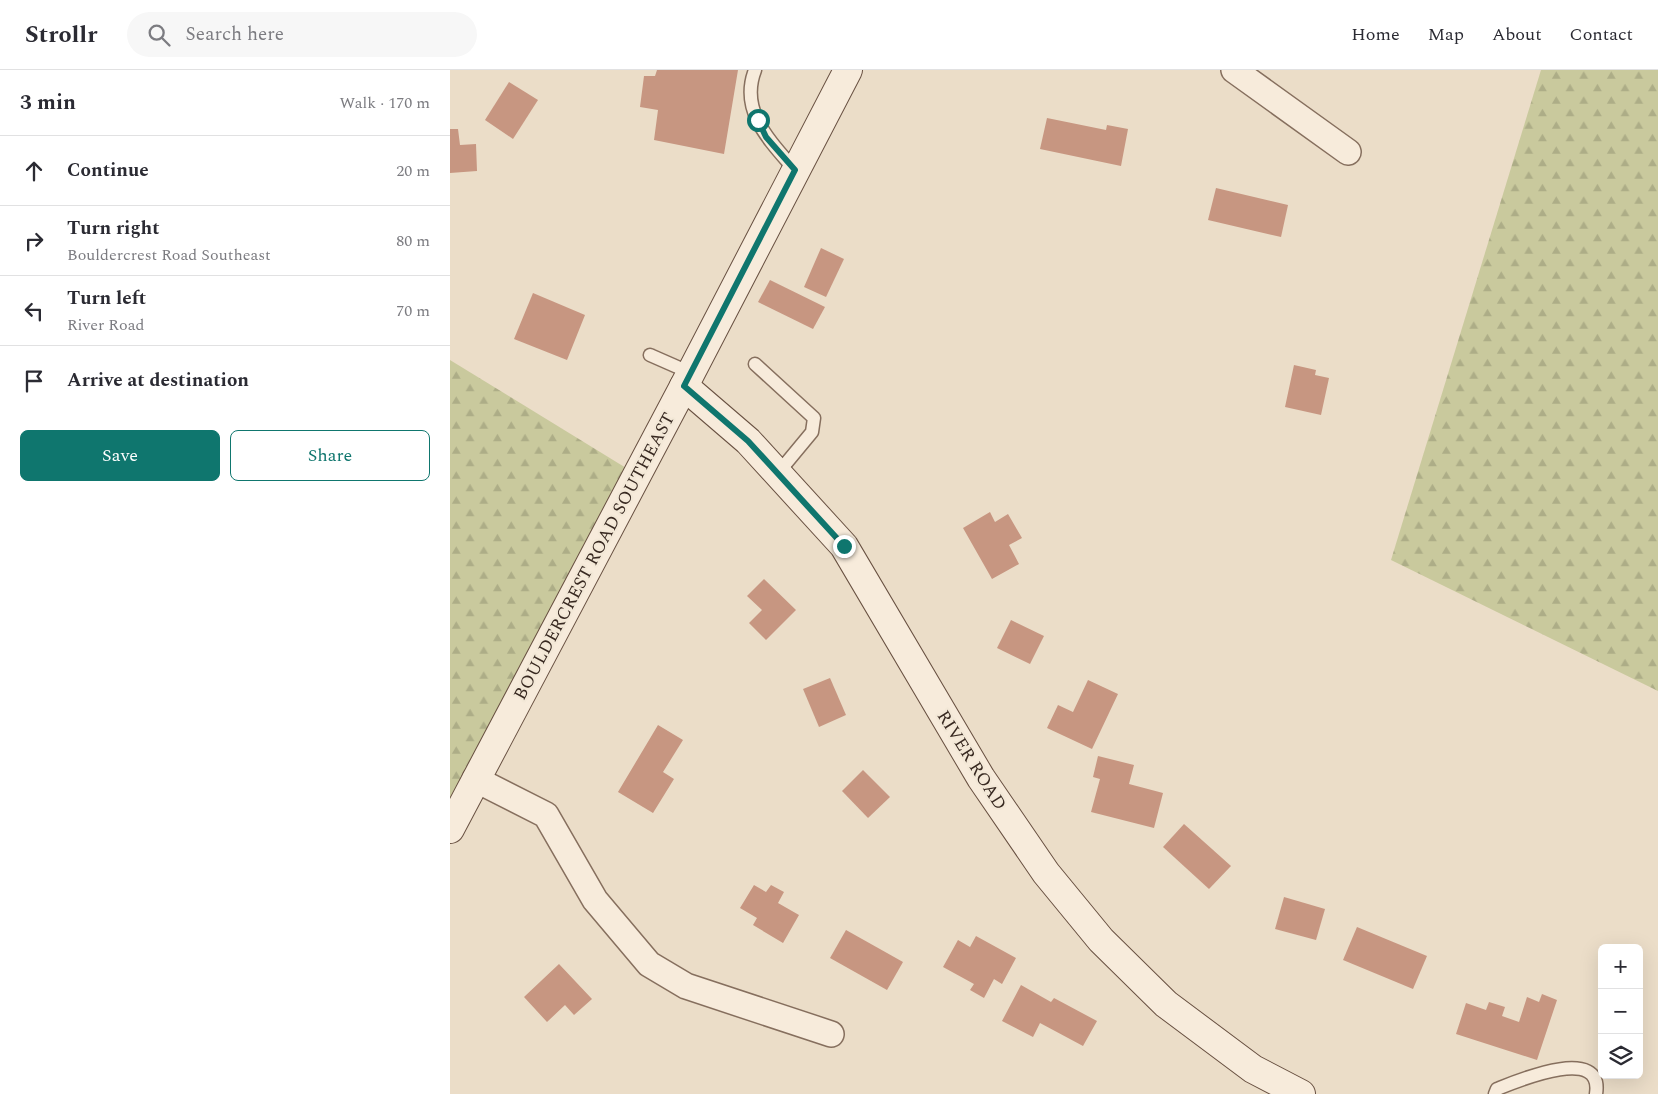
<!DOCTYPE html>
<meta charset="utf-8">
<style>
body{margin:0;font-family:Spectral,serif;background:#f7f7f7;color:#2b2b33}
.controls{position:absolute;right:15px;bottom:15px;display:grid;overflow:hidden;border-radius:8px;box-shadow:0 5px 20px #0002}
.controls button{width:45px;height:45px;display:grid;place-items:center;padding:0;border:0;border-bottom:1px solid #e1e1e2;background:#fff;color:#2b2b33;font:25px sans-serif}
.stop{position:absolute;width:15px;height:15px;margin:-11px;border:4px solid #0f766e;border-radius:50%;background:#fff}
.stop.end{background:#0f766e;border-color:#fff;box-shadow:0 1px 5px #0008}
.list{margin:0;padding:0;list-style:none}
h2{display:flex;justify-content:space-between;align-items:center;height:65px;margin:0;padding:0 20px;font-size:21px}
h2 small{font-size:16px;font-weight:400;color:#7c7c81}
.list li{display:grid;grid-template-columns:32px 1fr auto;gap:15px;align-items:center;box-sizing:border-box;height:70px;padding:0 20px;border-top:1px solid #e1e1e2}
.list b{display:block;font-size:19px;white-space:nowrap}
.list p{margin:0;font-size:16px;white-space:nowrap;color:#7c7c81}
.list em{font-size:16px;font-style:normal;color:#7c7c81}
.actions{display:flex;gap:10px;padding:15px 20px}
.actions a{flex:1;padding:11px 0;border:1px solid #0f766e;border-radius:8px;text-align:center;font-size:18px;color:#0f766e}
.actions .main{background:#0f766e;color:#fff}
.icon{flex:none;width:28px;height:28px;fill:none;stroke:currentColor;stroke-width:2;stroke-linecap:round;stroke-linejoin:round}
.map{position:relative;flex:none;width:1208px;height:1024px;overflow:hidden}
header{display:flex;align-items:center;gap:30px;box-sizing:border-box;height:70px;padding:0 25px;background:#fff;border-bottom:1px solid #e1e1e2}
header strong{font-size:24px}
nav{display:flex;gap:28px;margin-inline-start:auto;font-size:18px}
.search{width:350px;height:45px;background:#f7f7f7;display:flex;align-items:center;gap:12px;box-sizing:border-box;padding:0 18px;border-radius:28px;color:#7c7c81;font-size:19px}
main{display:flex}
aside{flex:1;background:#fff}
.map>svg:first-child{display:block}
.forest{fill:url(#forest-firs)}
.building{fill:#c79681}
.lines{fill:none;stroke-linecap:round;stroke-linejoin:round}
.lane-casing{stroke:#866f5e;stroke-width:15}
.street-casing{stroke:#866f5e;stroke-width:28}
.secondary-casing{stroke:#685041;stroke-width:30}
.lane{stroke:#f7ebdb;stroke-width:12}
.street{stroke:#f7ebdb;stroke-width:25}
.secondary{stroke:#f7ebdb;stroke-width:28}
.route{stroke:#0f766e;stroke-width:6}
.labels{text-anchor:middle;stroke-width:4.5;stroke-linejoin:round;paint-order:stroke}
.street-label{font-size:18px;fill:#382921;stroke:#f3e8d7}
</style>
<header>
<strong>Strollr</strong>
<div class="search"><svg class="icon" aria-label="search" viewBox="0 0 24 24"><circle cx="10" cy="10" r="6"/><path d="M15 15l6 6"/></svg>Search here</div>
<nav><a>Home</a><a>Map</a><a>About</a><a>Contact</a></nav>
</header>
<main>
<aside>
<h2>3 min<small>Walk · 170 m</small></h2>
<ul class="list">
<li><svg class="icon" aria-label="ahead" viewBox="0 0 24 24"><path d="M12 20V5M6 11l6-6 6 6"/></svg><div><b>Continue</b></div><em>20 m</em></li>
<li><svg class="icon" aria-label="right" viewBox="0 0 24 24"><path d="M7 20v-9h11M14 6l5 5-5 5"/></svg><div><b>Turn right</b><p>Bouldercrest Road Southeast</p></div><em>80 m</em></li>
<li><svg class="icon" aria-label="left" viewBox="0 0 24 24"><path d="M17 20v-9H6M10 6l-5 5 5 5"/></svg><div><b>Turn left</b><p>River Road</p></div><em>70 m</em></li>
<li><svg class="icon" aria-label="arrive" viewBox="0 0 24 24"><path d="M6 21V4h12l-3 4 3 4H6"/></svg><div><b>Arrive at destination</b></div></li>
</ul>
<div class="actions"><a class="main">Save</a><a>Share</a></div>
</aside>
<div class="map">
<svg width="1208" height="1024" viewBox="0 0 1208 1024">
<defs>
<pattern id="forest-firs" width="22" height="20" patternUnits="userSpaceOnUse" patternTransform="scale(1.25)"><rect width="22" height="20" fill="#c9c99d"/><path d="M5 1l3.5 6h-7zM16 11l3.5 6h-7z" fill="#adad87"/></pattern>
</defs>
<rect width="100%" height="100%" fill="#ebddc8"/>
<g class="forest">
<polygon points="1091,0 1208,0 1208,621 941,490"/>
<polygon points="0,290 181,401 0,742"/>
</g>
<g class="building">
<polygon points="207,0 288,0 274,84 204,70 208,40 190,37 194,6 205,6"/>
<polygon points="59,12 88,30 63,69 35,50"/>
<polygon points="597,48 656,60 657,55 678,59 671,96 590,79"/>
<polygon points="0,59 8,59 10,75 26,74 27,101 0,103"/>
<polygon points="766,118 838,135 831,167 758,150"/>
<polygon points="371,178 394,189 376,227 354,217"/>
<polygon points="320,210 375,237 363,259 308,232"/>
<polygon points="83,223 135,245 117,290 64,269"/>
<polygon points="844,295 866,300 865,305 879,308 871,345 835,337"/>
<polygon points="540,442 545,452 558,444 572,468 559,475 569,494 542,509 513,458"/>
<polygon points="314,509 346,540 316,570 299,553 312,540 297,526"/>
<polygon points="561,550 594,566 580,594 547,578"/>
<polygon points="380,608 396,645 369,657 353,619"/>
<polygon points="638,610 668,624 642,679 597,658 608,635 623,642"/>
<polygon points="208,655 233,670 213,702 224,709 203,743 168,722"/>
<polygon points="648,686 684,695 679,714 713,723 704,758 641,742 650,709 643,707"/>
<polygon points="413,700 440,727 418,748 392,721"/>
<polygon points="734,754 781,796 759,819 713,777"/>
<polygon points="304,815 316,822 321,815 334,822 328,833 349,845 333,873 303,855 307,848 290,838"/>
<polygon points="834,827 875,839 866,870 825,859"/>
<polygon points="907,857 977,886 963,919 893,890"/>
<polygon points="396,860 453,892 437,920 380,888"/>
<polygon points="526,866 566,888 552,914 544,909 534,928 520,920 524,914 493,897 508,870 520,877"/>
<polygon points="109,894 142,929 124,945 115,935 97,952 74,927"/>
<polygon points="571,915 601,932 604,928 647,951 633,976 590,953 583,967 552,951"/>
<polygon points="1092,924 1107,930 1087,990 1006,964 1016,933 1036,940 1039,932 1055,937 1052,946 1069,952 1077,927 1089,932"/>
</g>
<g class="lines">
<g class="lane-casing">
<g id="lane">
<path d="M305 0C289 41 320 71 345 100"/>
<polyline points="200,285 241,303"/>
<polyline points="305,294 364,348 362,362 328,403"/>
<path d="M1045 1024 1047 1019C1067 1011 1154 974 1146 1024"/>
</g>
</g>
<g class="street-casing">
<g id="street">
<polyline points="784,0 898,82"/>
<polyline points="25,709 96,745 145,830 199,894 236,916 381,964"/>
</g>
</g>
<g class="secondary-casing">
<g id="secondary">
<polyline points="234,316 298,371 394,476 531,708 596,803 651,870 716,934 803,999 851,1024"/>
<polyline points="0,759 234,316 398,0"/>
</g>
</g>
<use href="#lane" class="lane"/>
<use href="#street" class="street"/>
<use href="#secondary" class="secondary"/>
</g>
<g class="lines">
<polyline class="route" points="308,50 316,67 345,100 234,316 298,371 394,476"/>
</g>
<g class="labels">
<g class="street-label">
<text transform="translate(144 486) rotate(-62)" y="6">BOULDERCREST ROAD SOUTHEAST</text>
<text transform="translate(522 690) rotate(58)" y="6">RIVER ROAD</text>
</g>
</g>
</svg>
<div class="controls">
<button>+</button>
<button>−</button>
<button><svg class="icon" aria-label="layers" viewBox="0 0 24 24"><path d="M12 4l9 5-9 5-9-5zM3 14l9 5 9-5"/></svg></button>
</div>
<div class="stop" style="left:308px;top:50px"></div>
<div class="stop end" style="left:394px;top:476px"></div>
</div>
</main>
